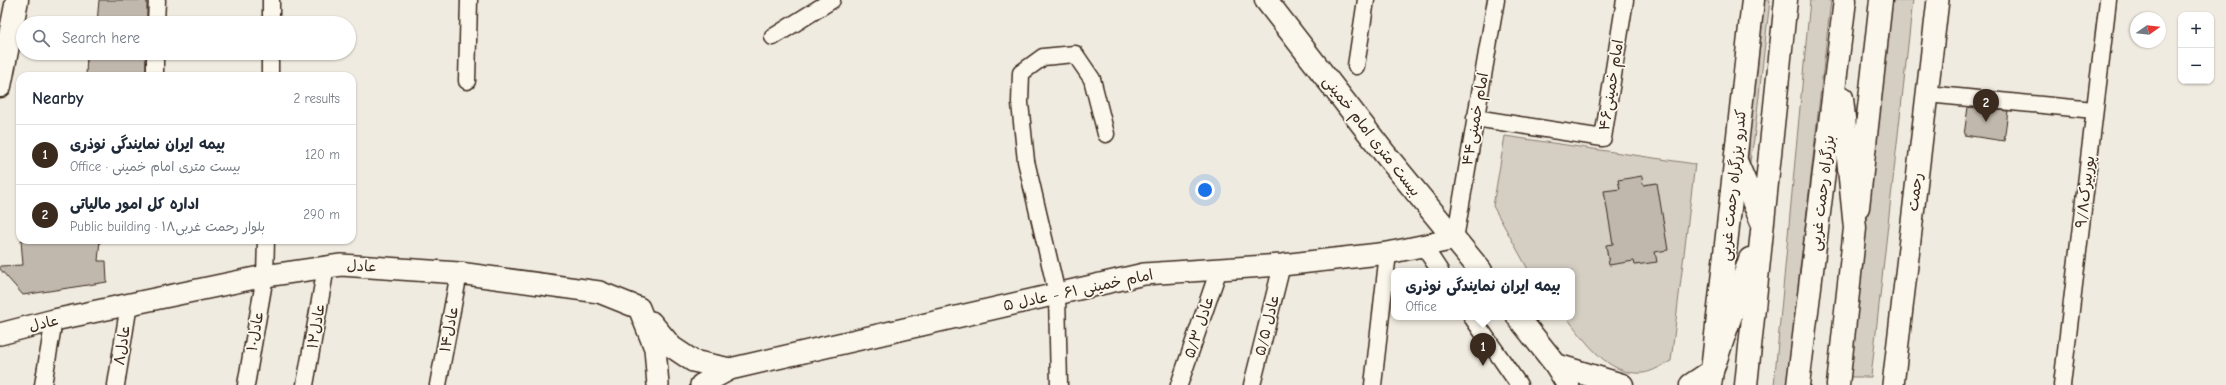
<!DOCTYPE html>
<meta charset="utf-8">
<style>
body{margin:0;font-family:"Comic Neue","Playpen Sans Arabic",sans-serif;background:#f6f6f7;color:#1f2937}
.controls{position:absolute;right:12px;top:12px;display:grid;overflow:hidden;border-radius:8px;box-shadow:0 1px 3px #0004}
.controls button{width:36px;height:36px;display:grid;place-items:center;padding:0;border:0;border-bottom:1px solid #e0e1e3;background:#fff;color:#1f2937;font:20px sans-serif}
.compass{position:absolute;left:2130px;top:12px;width:36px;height:36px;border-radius:50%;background:#fff;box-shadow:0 1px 3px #0004;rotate:76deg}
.you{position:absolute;left:1205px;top:190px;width:14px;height:14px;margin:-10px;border:3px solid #fff;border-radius:50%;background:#1a73e8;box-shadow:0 0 0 6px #1a73e833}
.badge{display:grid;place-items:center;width:26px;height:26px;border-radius:50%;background:#3b2a1e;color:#fff;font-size:13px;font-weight:700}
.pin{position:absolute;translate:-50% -33px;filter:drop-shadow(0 1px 2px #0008)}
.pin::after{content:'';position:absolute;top:21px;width:14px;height:12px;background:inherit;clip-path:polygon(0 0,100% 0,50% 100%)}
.popup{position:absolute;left:1391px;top:268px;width:184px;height:52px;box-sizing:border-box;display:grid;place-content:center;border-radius:8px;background:#fff;filter:drop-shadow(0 1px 3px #0005);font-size:13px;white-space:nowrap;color:#747a83}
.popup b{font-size:15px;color:#1f2937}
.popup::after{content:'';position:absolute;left:50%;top:100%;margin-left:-8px;border:8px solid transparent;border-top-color:#fff}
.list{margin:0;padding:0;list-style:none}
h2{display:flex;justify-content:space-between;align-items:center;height:52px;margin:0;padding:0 16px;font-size:17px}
h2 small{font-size:13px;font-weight:400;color:#747a83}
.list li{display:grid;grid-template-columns:26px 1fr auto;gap:12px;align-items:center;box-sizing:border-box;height:60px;padding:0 16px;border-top:1px solid #e0e1e3}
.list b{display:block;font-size:15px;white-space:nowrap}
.list p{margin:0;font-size:13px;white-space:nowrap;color:#747a83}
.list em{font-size:13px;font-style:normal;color:#747a83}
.icon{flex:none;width:22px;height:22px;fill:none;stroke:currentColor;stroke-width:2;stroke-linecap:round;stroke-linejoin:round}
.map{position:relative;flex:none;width:2226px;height:385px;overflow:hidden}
.search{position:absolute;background:#fff;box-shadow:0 1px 3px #0004;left:16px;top:16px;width:340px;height:44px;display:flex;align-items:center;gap:10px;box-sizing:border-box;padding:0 14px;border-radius:22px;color:#747a83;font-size:15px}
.panel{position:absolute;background:#fff;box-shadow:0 1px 3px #0004;left:16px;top:72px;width:340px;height:172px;border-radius:12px}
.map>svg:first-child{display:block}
.green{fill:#d5cec3;stroke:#887c70}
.building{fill:#c0b8ad;stroke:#3b2a1e}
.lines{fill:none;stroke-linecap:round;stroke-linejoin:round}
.minor-casing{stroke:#3b2a1e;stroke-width:19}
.tertiary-casing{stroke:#3b2a1e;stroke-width:24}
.secondary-casing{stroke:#3b2a1e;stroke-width:25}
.trunk-casing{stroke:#3b2a1e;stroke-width:25}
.minor{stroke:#fbf7ec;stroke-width:16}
.tertiary{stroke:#fbf7ec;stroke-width:21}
.secondary{stroke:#fbf7ec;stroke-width:22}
.trunk{stroke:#fbf7ec;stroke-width:22}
.labels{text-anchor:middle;stroke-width:3.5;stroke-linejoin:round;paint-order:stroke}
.street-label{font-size:15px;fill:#3b2a1e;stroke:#fbf7ec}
</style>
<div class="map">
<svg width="2226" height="385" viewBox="0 0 2226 385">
<rect width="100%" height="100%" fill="#f0ebe0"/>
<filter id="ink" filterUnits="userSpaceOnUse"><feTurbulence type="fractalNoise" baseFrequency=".025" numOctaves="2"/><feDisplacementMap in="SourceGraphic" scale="8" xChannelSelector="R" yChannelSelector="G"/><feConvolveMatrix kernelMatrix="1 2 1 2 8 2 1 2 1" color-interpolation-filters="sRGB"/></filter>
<g filter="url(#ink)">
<g class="green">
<polygon points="1763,0 1770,0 1754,139 1749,167 1749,124"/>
<polygon points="1810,0 1831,0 1787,385 1774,385"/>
<polygon points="1889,0 1913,0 1871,377 1850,377"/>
<path d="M1505 136 1695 164 1671 361C1663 365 1652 372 1643 373 1607 376 1586 341 1566 317H1572V271H1529L1493 206Z"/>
</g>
<g class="building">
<polygon points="99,0 147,0 147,23 97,23"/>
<polygon points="87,53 146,53 146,76 86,76"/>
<polygon points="1968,107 2008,111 2004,141 1964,135"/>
<polygon points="1642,176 1643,185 1657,183 1668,250 1655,252 1657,262 1635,265 1634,261 1609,265 1606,245 1613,244 1604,191 1620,189 1618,180"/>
<polygon points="21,240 100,240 98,261 106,261 107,282 23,295 0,269 0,266 23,265"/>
</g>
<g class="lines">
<g class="minor-casing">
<g id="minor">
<polyline points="156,23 157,0"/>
<polyline points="271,23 271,0"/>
<polyline points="773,37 832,0"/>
<polyline points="1356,66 1366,0"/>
<polyline points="155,76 155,53"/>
<polyline points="270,76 270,53"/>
<polyline points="467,81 469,0"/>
<polyline points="1927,94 2094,110"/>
<polyline points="1475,118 1603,138 1625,0"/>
<polyline points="1455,239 1496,0"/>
<polyline points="1424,247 1440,271"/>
<polyline points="1472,317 1519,385"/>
<polyline points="43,385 54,320"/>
<polyline points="116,385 129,304"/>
<polyline points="246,385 265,276 266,240"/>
<polyline points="305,385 326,267"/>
<polyline points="438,385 459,273"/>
<polyline points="1059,385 1057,294 1026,161 1020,103 1021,73 1043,57 1075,54 1092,79 1106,134"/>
<polyline points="1179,385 1219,269"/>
<polyline points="1252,385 1282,265"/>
<polyline points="1373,385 1388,253"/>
<polyline points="2062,385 2108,0"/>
</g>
</g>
<g class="tertiary-casing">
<g id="tertiary">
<polyline points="651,322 672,347 693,361 730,369"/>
<polyline points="0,334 54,320 265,276 341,265 459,273 599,292 639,308 655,348 658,385"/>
<polyline points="701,385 730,369 1144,274 1282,265 1388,253 1455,239"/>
<polyline points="1893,385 1938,0"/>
</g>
</g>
<g class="secondary-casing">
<g id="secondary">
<polyline points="1266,0 1385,154 1481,271"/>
<polyline points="0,86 17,0"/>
<polyline points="1858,207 1881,0"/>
<polyline points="1518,317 1556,365 1568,385"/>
<polyline points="1556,365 1622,385"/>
<polyline points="1691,385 1712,371 1753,0"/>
</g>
</g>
<g class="trunk-casing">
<g id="trunk">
<polyline points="1736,161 1761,220"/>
<polyline points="1710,385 1712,371 1750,259"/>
<polyline points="1746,385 1786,0"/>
<polyline points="1798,385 1845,0"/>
<polyline points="1838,385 1855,228 1842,98"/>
</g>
</g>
<use href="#minor" class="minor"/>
<use href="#tertiary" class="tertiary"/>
<use href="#secondary" class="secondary"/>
<use href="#trunk" class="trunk"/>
</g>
</g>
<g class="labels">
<g class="street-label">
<text transform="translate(1611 85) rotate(-81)" y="5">امام خمینی۴۶</text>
<text transform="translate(1475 119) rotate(-80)" y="5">۴۴امام خمینی</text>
<text transform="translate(1372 136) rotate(52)" y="5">بیست متری امام خمینی</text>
<text transform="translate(1733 185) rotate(-84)" y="5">کندرو بزرگراه رحمت غربی</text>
<text transform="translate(1915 192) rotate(-83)" y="5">رحمت</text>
<text transform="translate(2085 192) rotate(-83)" y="5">پوربیرک۹/۸</text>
<text transform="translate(1822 193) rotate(-83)" y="5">بزرگراه رحمت غربی</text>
<text transform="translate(362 266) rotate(3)" y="5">عادل</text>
<text transform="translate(1078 290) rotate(-12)" y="5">امام خمینی ۶۱ - عادل ۵</text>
<text transform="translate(44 323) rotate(-13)" y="5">عادل</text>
<text transform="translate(1267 325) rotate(-76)" y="5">عادل ۵/۵</text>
<text transform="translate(316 326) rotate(-80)" y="5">عادل۱۲</text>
<text transform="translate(1199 327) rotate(-71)" y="5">عادل ۵/۳</text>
<text transform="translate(449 329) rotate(-79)" y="5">عادل۱۴</text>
<text transform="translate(255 331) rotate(-80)" y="5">عادل۱۰</text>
<text transform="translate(122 345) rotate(-81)" y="5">۸عادل</text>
</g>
</g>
</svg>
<div class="controls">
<button>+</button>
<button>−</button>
</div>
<svg class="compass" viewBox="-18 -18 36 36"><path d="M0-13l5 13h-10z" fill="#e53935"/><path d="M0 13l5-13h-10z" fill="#747a83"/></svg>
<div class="you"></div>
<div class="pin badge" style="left:1483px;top:366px">1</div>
<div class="popup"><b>بیمه ایران نمایندگی نوذری</b>Office</div>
<div class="pin badge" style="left:1986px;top:122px">2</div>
<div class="search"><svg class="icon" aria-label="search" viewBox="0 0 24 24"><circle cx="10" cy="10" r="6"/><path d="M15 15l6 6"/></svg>Search here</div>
<section class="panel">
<h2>Nearby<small>2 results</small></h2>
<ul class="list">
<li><span class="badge">1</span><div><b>بیمه ایران نمایندگی نوذری</b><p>Office · بیست متری امام خمینی</p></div><em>120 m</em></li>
<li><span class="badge">2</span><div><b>اداره کل امور مالیاتی</b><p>Public building · بلوار رحمت غربی۱۸</p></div><em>290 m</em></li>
</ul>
</section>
</div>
